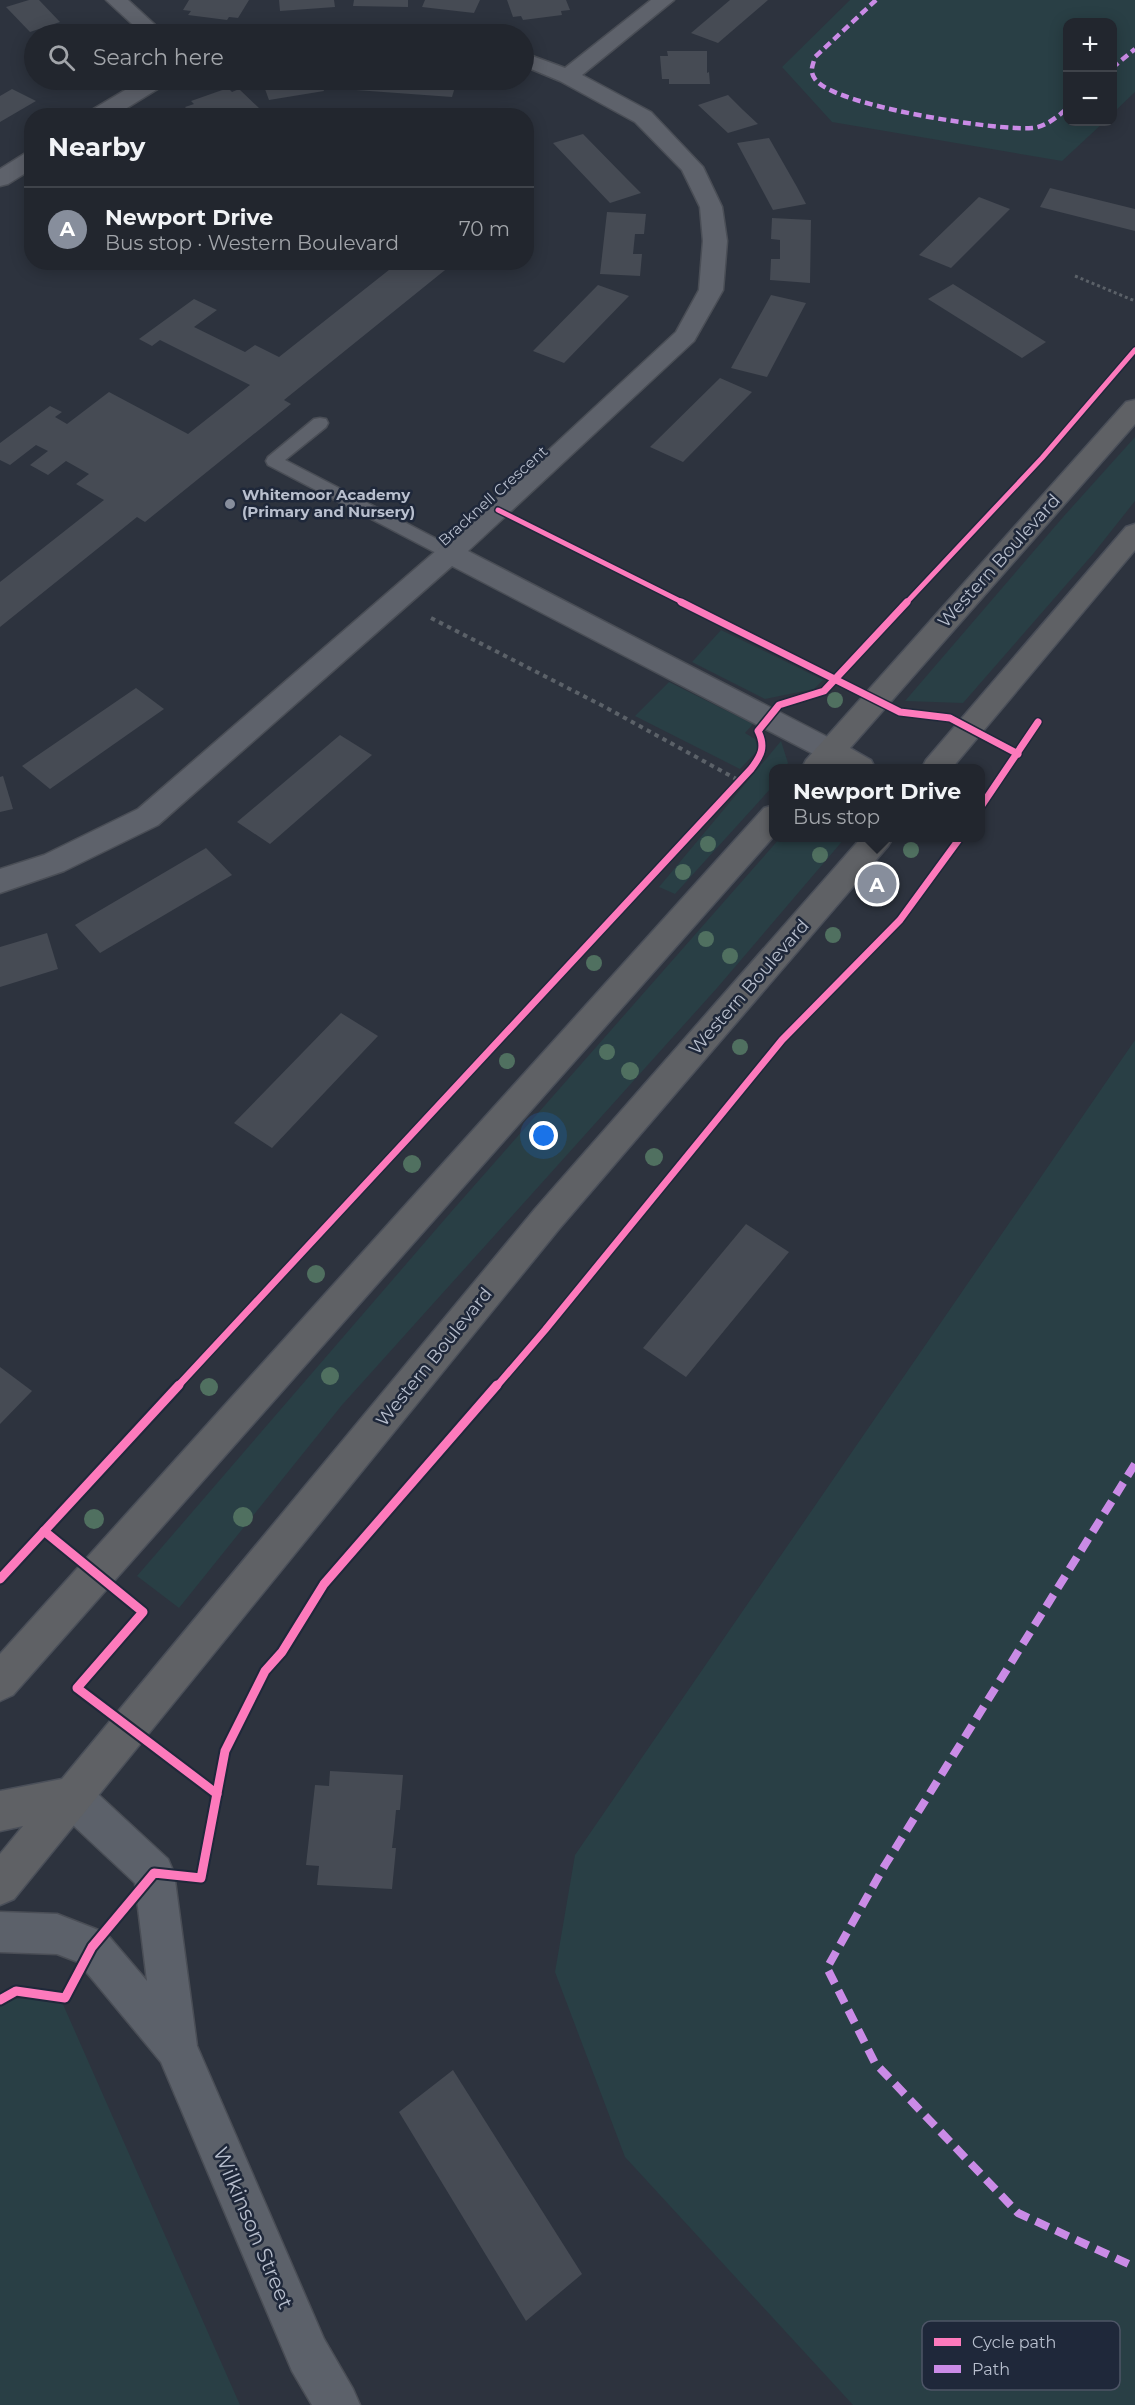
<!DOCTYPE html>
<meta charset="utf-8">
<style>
body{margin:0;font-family:Montserrat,sans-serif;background:#2a2e36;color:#f1f3f6}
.controls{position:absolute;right:18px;top:18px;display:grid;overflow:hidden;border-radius:12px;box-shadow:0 3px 15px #0003}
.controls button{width:54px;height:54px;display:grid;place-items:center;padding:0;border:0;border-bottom:2px solid #3f434a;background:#22262e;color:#f1f3f6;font:30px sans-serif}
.you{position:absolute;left:544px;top:1136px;width:21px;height:21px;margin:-15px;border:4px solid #fff;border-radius:50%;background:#1a73e8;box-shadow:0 0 0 9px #1a73e833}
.badge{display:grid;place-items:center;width:39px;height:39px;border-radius:50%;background:#878e9c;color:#fff;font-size:20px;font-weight:700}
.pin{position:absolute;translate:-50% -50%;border:3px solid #fff;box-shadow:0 2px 6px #0006}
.popup{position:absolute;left:769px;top:764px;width:216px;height:78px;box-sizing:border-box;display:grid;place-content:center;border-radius:12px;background:#22262e;filter:drop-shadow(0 2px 4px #0005);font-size:20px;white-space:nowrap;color:#a2a5aa}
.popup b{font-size:22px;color:#f1f3f6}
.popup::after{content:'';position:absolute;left:50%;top:100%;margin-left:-12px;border:12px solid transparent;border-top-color:#22262e}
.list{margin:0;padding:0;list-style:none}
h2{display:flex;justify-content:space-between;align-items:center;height:78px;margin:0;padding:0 24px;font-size:26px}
h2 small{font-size:20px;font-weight:400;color:#a2a5aa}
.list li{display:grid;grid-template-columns:39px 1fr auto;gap:18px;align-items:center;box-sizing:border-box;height:84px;padding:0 24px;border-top:2px solid #3f434a}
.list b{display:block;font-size:22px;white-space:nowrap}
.list p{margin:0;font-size:20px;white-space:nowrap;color:#a2a5aa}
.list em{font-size:20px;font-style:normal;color:#a2a5aa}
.icon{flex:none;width:33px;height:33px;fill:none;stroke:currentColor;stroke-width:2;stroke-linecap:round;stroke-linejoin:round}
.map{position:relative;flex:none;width:1135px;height:2405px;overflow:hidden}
.search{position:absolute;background:#22262e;box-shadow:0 3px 15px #0003;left:24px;top:24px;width:510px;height:66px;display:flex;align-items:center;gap:15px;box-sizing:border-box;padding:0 21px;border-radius:33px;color:#a2a5aa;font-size:22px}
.panel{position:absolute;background:#22262e;box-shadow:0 3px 15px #0003;left:24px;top:108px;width:510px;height:162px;border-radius:24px}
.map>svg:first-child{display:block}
.green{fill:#293f45}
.building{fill:#464b54}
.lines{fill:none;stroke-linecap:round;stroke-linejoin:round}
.lane-casing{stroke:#4a4e56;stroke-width:3}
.street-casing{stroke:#4a4e56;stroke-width:3}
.secondary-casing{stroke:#4a4e56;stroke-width:3}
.highway-casing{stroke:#4a4f59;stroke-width:3}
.path-far1{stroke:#5b6168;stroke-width:3;stroke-dasharray:3 3;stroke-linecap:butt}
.path{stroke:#5b6168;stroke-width:4;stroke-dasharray:4.5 4.5;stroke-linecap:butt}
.lane{fill:#5e626b;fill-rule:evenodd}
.street{fill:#5e626b;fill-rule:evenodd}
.secondary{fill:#5c616a;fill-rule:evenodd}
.highway{fill:#5f6165;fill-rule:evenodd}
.quiet-far1{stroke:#ca8be6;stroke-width:4.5;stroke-dasharray:8 4.5;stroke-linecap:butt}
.quiet{stroke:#ca8be6;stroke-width:8;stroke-dasharray:14 8;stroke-linecap:butt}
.cycleway-far2-casing{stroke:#1f283a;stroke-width:8}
.cycleway-far1-casing{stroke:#1f283a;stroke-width:10}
.cycleway-casing{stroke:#1f283a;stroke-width:13}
.cycleway-far2{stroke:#fd7abc;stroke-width:5}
.cycleway-far1{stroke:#fd7abc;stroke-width:7}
.cycleway{stroke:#fd7abc;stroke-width:9}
.tree{fill:#507060}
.poi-dot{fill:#878e9c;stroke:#1f283a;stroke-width:2}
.labels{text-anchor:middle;stroke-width:5;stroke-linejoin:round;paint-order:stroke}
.far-poi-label{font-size:15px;font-weight:bold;fill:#b8bfce;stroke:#1f283a;text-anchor:start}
.far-street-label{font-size:15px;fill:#b8bfce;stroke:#1f283a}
.street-label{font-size:18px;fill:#b8bfce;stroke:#1f283a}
.near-street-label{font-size:21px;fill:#b8bfce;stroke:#1f283a}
.key{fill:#1f283a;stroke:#4d5566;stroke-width:1.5}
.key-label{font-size:16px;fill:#b8bfce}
</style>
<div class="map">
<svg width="1135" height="2405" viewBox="0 0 1135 2405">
<rect width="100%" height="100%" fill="#2d333e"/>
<g class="green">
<polygon points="850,0 1135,0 1135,92 1113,113 1112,22 1068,22 1068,122 1104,122 1062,161 832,122 782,67"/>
<polygon points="1135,437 1135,501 1093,554 963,703 905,701 1064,516"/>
<polygon points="721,630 823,680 814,689 765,699 692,662"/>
<polygon points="669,682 753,724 745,733 755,739 758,750 740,769 635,716"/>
<polygon points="781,741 788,763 785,768 774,768 773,786 675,894 659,887"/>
<polygon points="780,838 845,838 717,988 342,1405 179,1608 137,1576 451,1212"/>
<polygon points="1135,1040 1135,2405 853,2405 625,2157 555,1972 575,1855"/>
<polygon points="58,1993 240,2405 0,2405 0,2001"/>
</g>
<g class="building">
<polygon points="29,0 39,0 60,22 30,32 6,7"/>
<polygon points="189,0 249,0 238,18 229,17 227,20 188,15 191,11 183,10"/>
<polygon points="279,0 334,0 335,7 280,11"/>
<polygon points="354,0 408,0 408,7 353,6"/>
<polygon points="425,0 480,0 474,13 422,7"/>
<polygon points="507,0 566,0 570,10 561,11 562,15 523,20 521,16 513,17"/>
<polygon points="730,0 768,0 718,43 691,33"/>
<polygon points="667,51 707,51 707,73 709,72 710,84 669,84 669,79 662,79 660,56 668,56"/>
<polygon points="273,80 320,80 324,91 269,100 262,81"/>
<polygon points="345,80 457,80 452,97 342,89"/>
<polygon points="228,88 232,92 239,89 259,108 234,116 193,116 185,107 194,104 191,101"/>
<polygon points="12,89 36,101 0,122 0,96"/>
<polygon points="728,95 743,110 758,124 728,133 698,105"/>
<polygon points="583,134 626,178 641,193 610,203 553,143"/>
<polygon points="769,138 797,187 806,204 773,210 737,143"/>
<polygon points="1050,188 1135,209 1135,231 1040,207"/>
<polygon points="979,197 1010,209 951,268 919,255"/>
<polygon points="607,212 646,214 644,234 635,234 633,254 642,254 640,276 600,274"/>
<polygon points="772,218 811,220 810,283 770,280 771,259 780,259 780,240 771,239"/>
<polygon points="399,262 455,262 284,400 291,404 145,522 137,517 0,627 0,582 104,500 76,484 89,474 66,461 48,475 30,465 48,451 36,445 10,465 0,460 0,443 50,406 62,412 55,417 67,424 109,392 188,434 250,385 160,340 152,346 139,339 194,299 217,310 194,327 245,352 255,345 279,357"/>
<polygon points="953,284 1022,327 1046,342 1022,358 928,299"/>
<polygon points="598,285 629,296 564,363 533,351"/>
<polygon points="771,295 806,303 767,377 731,368"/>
<polygon points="720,378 752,392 683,462 650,447"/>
<polygon points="136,688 164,709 50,789 22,766"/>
<polygon points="340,735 372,755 270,844 237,822"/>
<polygon points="3,776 13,809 0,812 0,777"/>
<polygon points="206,848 232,875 100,953 75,925"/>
<polygon points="47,933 58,969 0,987 0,947"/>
<polygon points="341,1013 378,1036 272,1148 234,1123"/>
<polygon points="746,1224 789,1252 686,1377 643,1348"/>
<polygon points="0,1367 32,1391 0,1424"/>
<polygon points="330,1771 403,1775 400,1810 396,1810 394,1831 392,1848 396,1848 392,1889 317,1885 319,1866 306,1865 315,1785 329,1786"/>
<polygon points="453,2070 582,2274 526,2321 399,2112"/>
</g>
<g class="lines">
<g class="lane-casing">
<polygon id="lane" points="320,418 326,419 328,423 326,427 285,460 456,549 458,553 456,557 444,557 268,465 266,461 268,457 314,419"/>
</g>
<g class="street-casing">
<g id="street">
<polygon points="106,0 128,0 165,34 143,34"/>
<polygon points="651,0 674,0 582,75 651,112 703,167 722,207 727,241 723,290 694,341 468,551 841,744 845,751 841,758 831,762 821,758 452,566 158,825 64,871 0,893 0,869 44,855 138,809 497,498 676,332 699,290 703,241 700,207 682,170 635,122 560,81 524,66 524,53 565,68"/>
<polygon points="142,80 167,80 164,85 114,116 87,116 90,111"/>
<polygon points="32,152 32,169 8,184 0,186 0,169 24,154"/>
</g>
</g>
<g class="secondary-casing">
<polygon id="secondary" points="72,1777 86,1783 168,1859 174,1873 197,2046 324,2339 353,2389 360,2405 312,2405 292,2371 161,2062 78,1962 57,1954 0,1952 0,1912 57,1914 106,1933 147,1981 135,1883 58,1811 52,1797 58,1783"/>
</g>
<g class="highway-casing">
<g id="highway">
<polygon points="1135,400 1135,424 850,748 871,760 875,768 839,768 834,766 832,768 802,768 806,760 1126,402"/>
<polygon points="1135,524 1135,550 952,768 922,768 926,760 1126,527"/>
<polygon points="774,805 774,836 13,1695 0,1701 0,1654 764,808"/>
<polygon points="861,838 893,838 888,846 559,1229 14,1899 0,1905 0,1854 23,1826 0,1831 0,1791 62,1779 535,1209"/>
</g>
</g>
<polyline class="path-far1" points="1075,276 1135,301"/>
<polyline class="path" points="431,618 603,706 740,781"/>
<use href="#lane" class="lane"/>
<use href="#street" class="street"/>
<use href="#secondary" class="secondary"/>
<use href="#highway" class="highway"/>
<g class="quiet-far1">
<path d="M876 0 815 57C813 65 809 71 815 79 833 106 997 131 1032 128 1046 127 1058 116 1068 108"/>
<polyline points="1112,68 1135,49"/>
</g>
<polyline class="quiet" points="1135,1464 885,1865 827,1968 875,2063 1018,2213 1135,2267"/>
<g class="cycleway-far2-casing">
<g id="cycleway-far2">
<polyline points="498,510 684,603"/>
<polyline points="906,603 1042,458 1135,350"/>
</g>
</g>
<g class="cycleway-far1-casing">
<g id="cycleway-far1">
<polyline points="681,602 900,712 950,718 1018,754"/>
<polyline points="980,808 1038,722"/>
<path d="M177 1387 751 769C761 756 766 747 758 731L779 705 824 691 907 602"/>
<polyline points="496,1387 545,1330 782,1040 900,920 960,838"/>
</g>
</g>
<g class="cycleway-casing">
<g id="cycleway">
<polyline points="44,1531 143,1612 77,1688 217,1794"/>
<polyline points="0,1579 179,1385"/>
<polyline points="0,2000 16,1991 65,1998 92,1947 154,1873 201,1878 225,1751 265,1671 282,1652 324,1584 497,1385"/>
</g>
</g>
<use href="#cycleway-far2" class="cycleway-far2"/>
<use href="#cycleway-far1" class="cycleway-far1"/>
<use href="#cycleway" class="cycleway"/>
</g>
<g class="tree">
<circle cx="835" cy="700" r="8"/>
<circle cx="708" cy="844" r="8"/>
<circle cx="911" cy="850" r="8"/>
<circle cx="820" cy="855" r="8"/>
<circle cx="683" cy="872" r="8"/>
<circle cx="833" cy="935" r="8"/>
<circle cx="706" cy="939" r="8"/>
<circle cx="730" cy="956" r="8"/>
<circle cx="594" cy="963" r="8"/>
<circle cx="740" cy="1047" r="8"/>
<circle cx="607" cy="1052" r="8"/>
<circle cx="507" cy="1061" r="8"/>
<circle cx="630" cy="1071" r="9"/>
<circle cx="654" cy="1157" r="9"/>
<circle cx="412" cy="1164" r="9"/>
<circle cx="316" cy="1274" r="9"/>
<circle cx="330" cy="1376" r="9"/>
<circle cx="209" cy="1387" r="9"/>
<circle cx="243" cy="1517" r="10"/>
<circle cx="94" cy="1519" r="10"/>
</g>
<circle class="poi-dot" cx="230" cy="504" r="6"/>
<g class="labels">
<g class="far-poi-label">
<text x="242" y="500">Whitemoor Academy<tspan x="242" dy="17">(Primary and Nursery)</tspan></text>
</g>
<g class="far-street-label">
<text transform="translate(493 496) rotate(-42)" y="5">Bracknell Crescent</text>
</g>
<g class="street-label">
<text transform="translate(999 561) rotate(-48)" y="6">Western Boulevard</text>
<text transform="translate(749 987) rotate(-49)" y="6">Western Boulevard</text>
<text transform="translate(434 1357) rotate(-51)" y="6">Western Boulevard</text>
</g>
<g class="near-street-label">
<text transform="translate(253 2228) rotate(67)" y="7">Wilkinson Street</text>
</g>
</g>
<rect x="922" y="2321" width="198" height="69" rx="9" class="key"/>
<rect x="934" y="2338" width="27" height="8" fill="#fd7abc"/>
<rect x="934" y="2365" width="27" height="8" fill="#ca8be6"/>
<g class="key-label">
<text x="972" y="2348">Cycle path</text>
<text x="972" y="2375">Path</text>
</g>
</svg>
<div class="controls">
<button>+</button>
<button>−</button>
</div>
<div class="you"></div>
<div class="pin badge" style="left:877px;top:884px">A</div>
<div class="popup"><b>Newport Drive</b>Bus stop</div>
<div class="search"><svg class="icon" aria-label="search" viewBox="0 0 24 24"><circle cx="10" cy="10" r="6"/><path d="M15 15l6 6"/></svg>Search here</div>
<section class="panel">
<h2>Nearby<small></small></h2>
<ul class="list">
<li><span class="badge">A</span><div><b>Newport Drive</b><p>Bus stop · Western Boulevard</p></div><em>70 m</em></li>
</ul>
</section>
</div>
